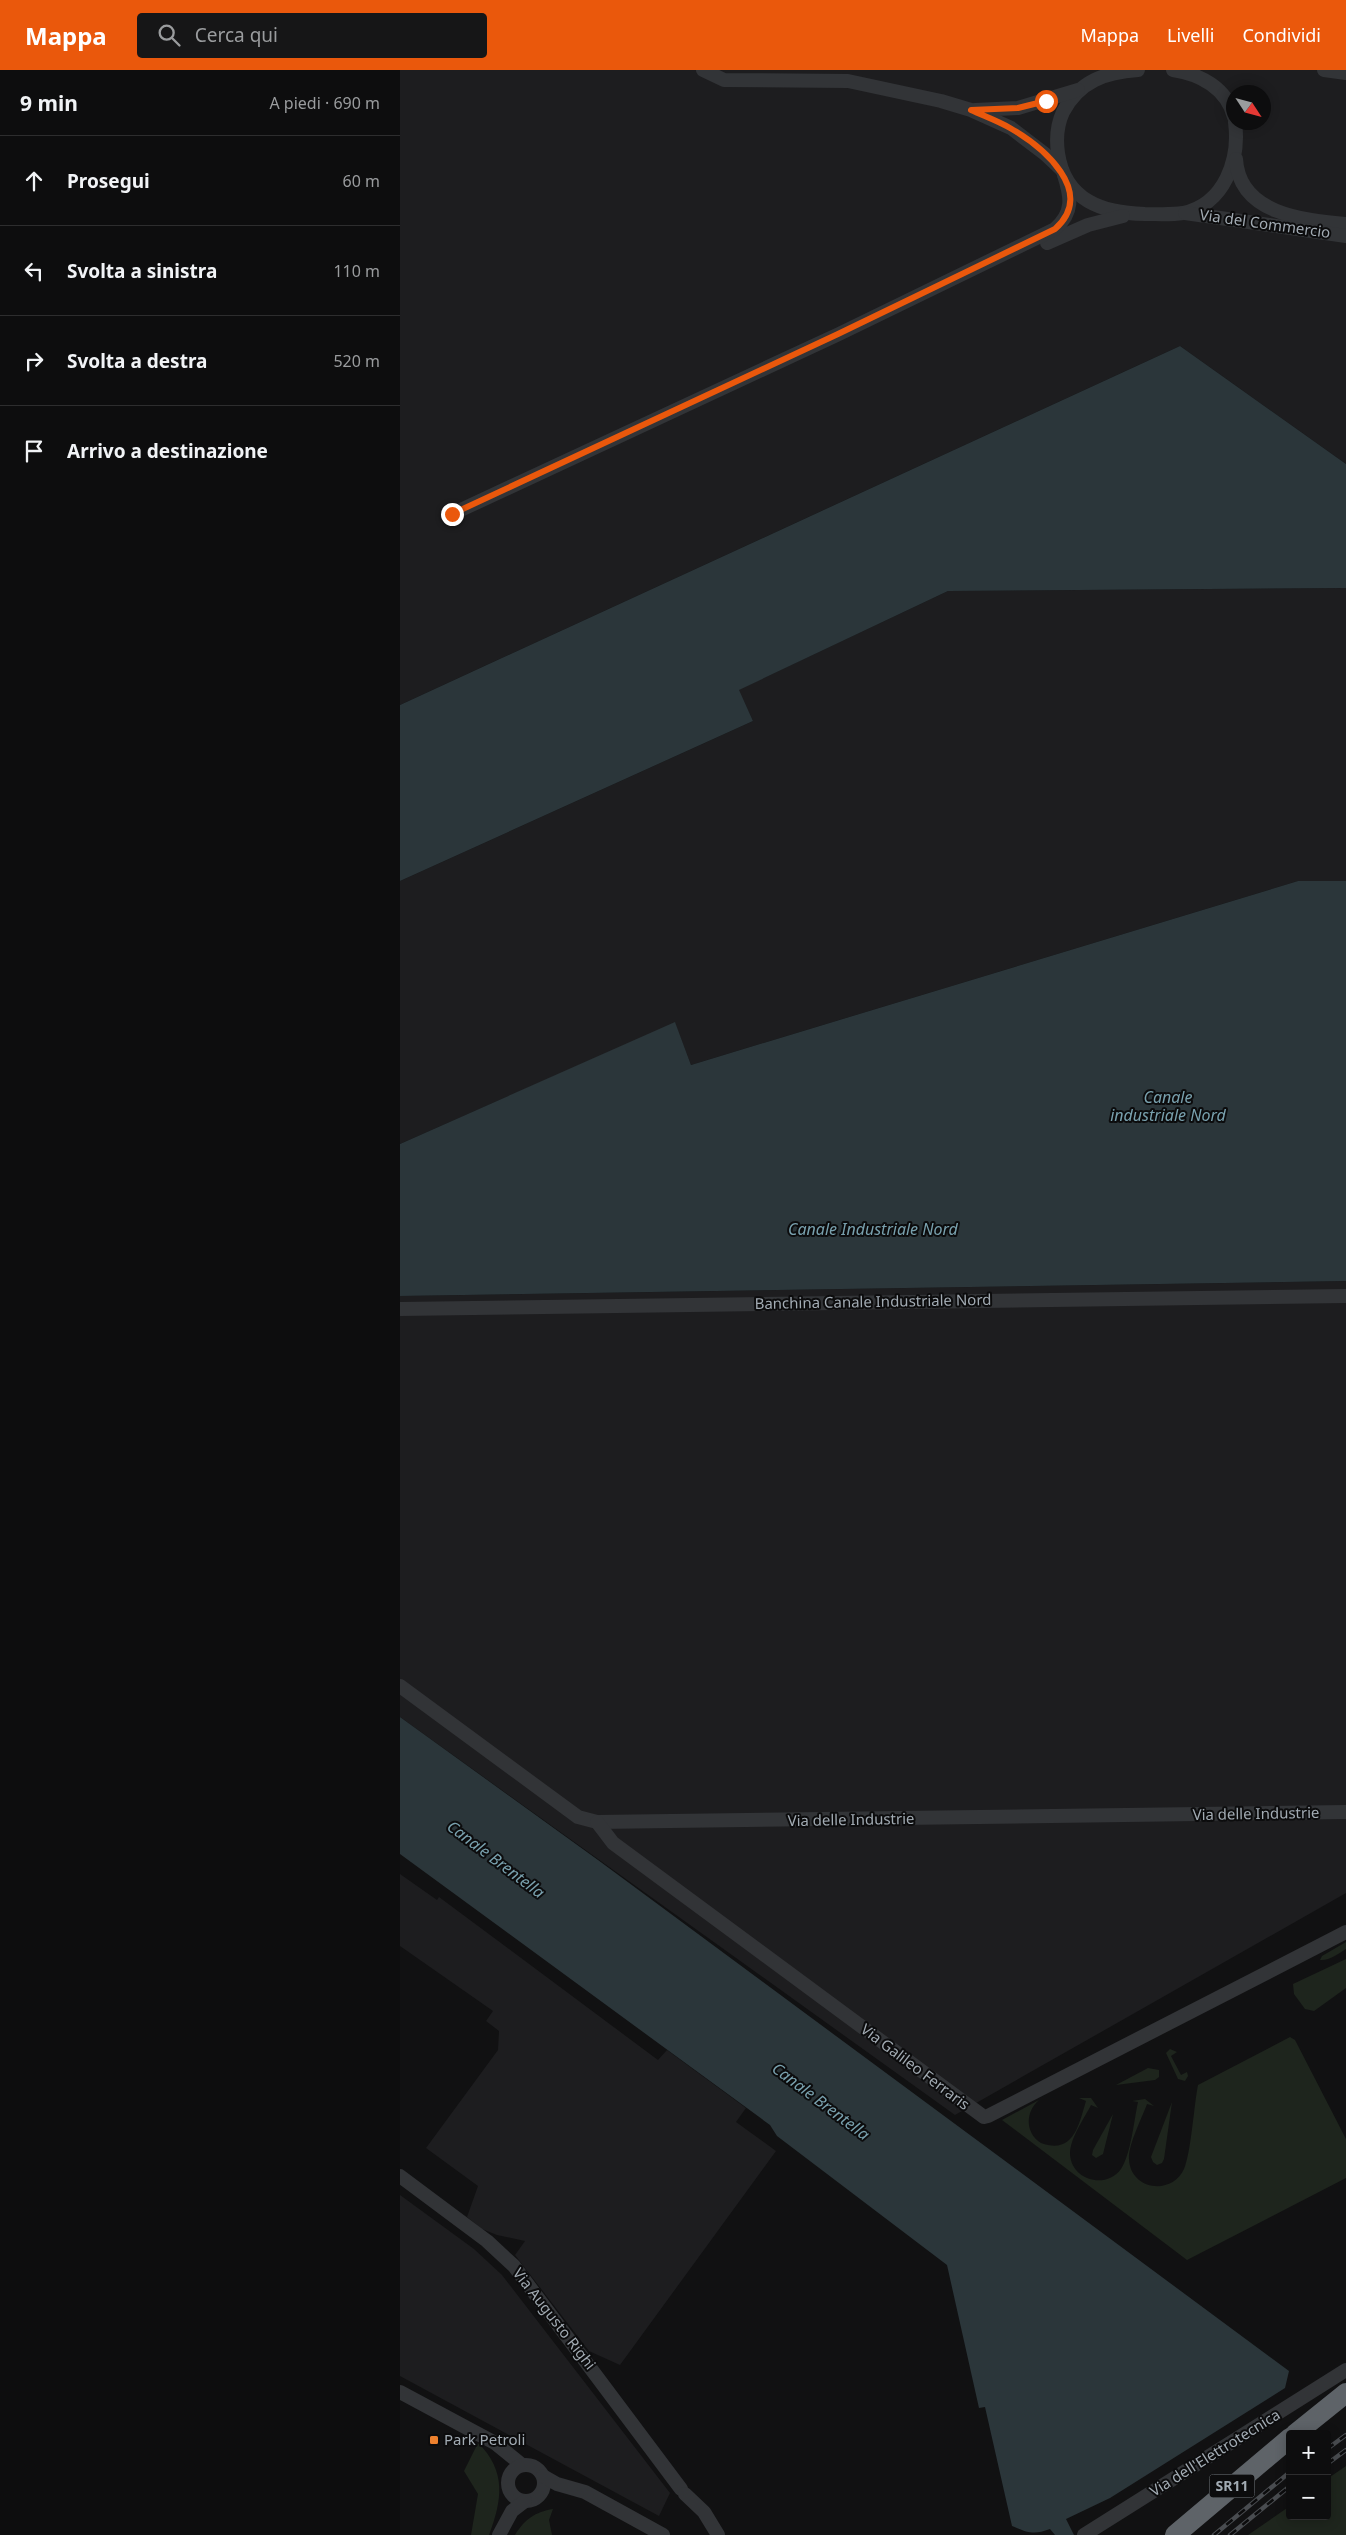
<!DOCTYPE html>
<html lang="it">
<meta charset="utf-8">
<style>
body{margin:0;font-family:"Noto Sans",sans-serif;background:#161617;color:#f1f3f6}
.controls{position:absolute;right:15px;bottom:15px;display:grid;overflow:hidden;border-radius:5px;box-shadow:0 2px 12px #0003}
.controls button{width:45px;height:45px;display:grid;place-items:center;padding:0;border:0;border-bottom:1px solid #2d2d2e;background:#0d0d0e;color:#f1f3f6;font:25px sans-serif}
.compass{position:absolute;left:826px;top:15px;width:45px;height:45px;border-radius:50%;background:#0d0d0e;box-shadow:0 2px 12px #0003;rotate:126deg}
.stop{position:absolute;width:15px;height:15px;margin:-11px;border:4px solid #ea580c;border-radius:50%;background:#fff}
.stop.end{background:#ea580c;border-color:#fff;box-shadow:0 1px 5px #0008}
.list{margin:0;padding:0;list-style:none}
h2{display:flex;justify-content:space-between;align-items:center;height:65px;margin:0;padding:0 20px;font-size:21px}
h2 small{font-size:16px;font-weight:400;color:#9a9c9e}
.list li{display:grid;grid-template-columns:32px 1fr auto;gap:15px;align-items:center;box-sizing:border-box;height:90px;padding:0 20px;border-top:1px solid #2d2d2e}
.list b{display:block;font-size:19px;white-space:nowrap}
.list em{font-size:16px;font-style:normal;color:#9a9c9e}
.icon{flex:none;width:28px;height:28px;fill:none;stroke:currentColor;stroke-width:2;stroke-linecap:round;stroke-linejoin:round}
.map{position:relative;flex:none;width:946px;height:2465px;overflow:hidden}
header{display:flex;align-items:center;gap:30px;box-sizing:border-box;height:70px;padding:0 25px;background:#ea580c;color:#fff}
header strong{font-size:24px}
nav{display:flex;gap:28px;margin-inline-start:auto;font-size:18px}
.search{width:350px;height:45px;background:#161617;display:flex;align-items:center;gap:12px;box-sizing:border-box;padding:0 18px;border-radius:5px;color:#9a9c9e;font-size:19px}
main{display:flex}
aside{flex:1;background:#0d0d0e}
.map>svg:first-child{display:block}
.built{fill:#1d1d1f;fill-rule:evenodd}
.green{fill:#1e251d}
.water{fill:#2b363a}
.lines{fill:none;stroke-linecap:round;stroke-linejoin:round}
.minor{stroke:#323437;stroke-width:14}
.highway{stroke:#5e6368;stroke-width:20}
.rail-casing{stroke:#494c50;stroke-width:4.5}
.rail{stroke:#0c0c0d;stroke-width:2.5;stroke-dasharray:8;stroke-linecap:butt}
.route{stroke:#ea580c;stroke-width:6}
.poi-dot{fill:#ed812e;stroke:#0c0c0d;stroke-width:2}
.labels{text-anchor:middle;stroke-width:4;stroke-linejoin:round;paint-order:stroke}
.shield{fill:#0c0c0d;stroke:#757b81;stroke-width:1}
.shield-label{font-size:14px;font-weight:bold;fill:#a2abb3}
.street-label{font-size:15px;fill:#a2abb3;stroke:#0c0c0d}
.poi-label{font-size:15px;fill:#a2abb3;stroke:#0c0c0d;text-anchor:start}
.water-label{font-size:16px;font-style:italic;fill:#79a1ae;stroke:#0c0c0d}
</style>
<header>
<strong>Mappa</strong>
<div class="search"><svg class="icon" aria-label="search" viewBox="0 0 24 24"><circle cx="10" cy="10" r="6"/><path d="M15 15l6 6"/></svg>Cerca qui</div>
<nav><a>Mappa</a><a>Livelli</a><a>Condividi</a></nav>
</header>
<main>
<aside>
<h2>9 min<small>A piedi · 690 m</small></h2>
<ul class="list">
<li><svg class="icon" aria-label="ahead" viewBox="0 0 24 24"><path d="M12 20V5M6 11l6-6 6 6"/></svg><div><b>Prosegui</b></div><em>60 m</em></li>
<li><svg class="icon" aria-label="left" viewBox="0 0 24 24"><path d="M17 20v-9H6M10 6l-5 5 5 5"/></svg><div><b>Svolta a sinistra</b></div><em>110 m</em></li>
<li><svg class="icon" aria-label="right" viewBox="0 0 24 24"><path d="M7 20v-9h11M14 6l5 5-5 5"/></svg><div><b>Svolta a destra</b></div><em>520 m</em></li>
<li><svg class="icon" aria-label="arrive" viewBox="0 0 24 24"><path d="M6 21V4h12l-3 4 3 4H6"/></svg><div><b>Arrivo a destinazione</b></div></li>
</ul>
</aside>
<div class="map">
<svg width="946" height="2465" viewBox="0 0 946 2465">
<rect width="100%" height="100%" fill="#111112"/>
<g class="built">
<path d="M0 0H946V394L780 276 0 635ZM834 22H864V52H834Z"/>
<polygon points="946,518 946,811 898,811 291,995 275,953 0,1074 0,811 353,651 338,620 548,521"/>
<polygon points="946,1211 946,1823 555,2045 0,1647 0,1226"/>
<polygon points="0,1804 37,1830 39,1827 258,1990 267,1980 346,2038 336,2052 376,2081 220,2295 189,2281 115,2185 125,2171 97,2165 82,2159 67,2147 78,2116 26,2078 98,1980 99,1961 86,1951 93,1941 0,1876"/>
<polygon points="0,2125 74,2179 102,2205 270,2423 259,2446 0,2306"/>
</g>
<g class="green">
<path d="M946 1872V1879C938 1884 929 1891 920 1890L922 1886Z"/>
<polygon points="946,1889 946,1918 914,1941 905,1939 894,1924 893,1914"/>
<path d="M890 1967 895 1970 946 2069V2108L787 2190 602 2050 639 2030C625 2042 625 2063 641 2073 674 2085 679 2054 686 2031L679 2028H691L698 2038 691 2035C684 2049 670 2068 670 2084 671 2110 706 2120 721 2099 731 2084 734 2050 738 2032L732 2031 745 2029 754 2036 747 2034C742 2048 728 2075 729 2089 730 2120 772 2126 784 2099 791 2083 794 2035 798 2015Z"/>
<polygon points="770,1979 777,1982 771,1986 781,2005 787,2002 788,2006 785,2011 778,2009 766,1983"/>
<polygon points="748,1998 759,2000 759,2007 755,2010 716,2015"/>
<polygon points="772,2032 764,2089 762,2093 757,2095 753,2092 751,2087"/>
<polygon points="713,2044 703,2084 696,2088 692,2085 693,2080"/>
<path d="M78 2373C107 2401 102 2431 89 2465H71L78 2424 64 2401Z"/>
<polygon points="946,2396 946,2465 848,2465 890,2436 890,2446 927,2446 927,2409"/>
<path d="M153 2439 149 2450 152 2465H115C125 2449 135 2442 153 2439Z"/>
</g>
<g class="water">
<polygon points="780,276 946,394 946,518 548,521 339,620 353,651 0,811 0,635"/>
<polygon points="898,811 946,811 946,1211 0,1226 0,1074 275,952 291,995"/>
<path d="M0 1647 198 1790 889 2301 885 2318 710 2428 666 2449 674 2465H655L650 2459C634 2465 629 2463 612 2456L585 2337 579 2338 547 2195 377 2066 370 2055 0 1784Z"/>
</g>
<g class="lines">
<g class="minor">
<polyline points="303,0 324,10 448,11 541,31 571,40 611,58 645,84 662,100"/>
<path d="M738 0C706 2 679 11 663 42 657 55 656 69 658 83 665 131 703 143 745 144 758 144 771 145 783 143 825 134 840 89 835 52"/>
<path d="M773 0C800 4 827 18 834 47"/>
<polyline points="924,0 946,3"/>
<polyline points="575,40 618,38 678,20"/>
<path d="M836 89C839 144 903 150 946 154"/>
<polyline points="785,143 946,166"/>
<polyline points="647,173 688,155 723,146"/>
<path d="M52 444 439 264 655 159C674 142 671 127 664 105"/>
<polyline points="0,1239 946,1226"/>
<polyline points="0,1616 178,1747 197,1752 946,1742"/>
<polyline points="197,1752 213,1773 584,2047 588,2046 946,1862"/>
<polyline points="0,2106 87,2171 114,2196 281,2419"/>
<polyline points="0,2322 95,2373 122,2395"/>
<circle cx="126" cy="2413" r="18"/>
<polyline points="143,2406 157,2414 185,2422 263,2465"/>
<polyline points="285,2424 304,2442 318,2465"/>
<polyline points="99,2465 112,2441 125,2431"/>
<polyline points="684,2465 946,2300"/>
</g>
<g class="highway">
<polyline points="895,2364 946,2323"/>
<polyline points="775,2465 890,2368"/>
</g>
<g class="rail-casing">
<g id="rail">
<polyline points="927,2379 946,2365"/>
<polyline points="927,2394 946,2380"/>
<polyline points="814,2465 890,2402"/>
<polyline points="830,2465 890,2416"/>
</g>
</g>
<use href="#rail" class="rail"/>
</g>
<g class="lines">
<path class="route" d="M52 444 438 264 655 159C697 122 643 77 610 58 598 51 584 46 571 40L618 38 646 31"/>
</g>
<rect class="poi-dot" x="29" y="2365" width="10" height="10" rx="2.5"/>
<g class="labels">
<rect class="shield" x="809.5" y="2404.5" width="45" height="23" rx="4"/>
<g class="shield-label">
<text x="832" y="2421">SR11</text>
</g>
<g class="street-label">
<text transform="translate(865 154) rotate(8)" y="5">Via del Commercio</text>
<text transform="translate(473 1232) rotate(-1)" y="5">Banchina Canale Industriale Nord</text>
<text transform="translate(856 1744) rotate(-1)" y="5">Via delle Industrie</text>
<text transform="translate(451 1750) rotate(-1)" y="5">Via delle Industrie</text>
<text transform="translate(515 1997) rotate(37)" y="5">Via Galileo Ferraris</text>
<text transform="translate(154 2249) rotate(52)" y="5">Via Augusto Righi</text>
<text transform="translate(815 2383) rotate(-32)" y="5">Via dell'Elettrotecnica</text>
</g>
<g class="poi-label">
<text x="44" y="2375">Park Petroli</text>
</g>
<g class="water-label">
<text x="768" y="1033">Canale<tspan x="768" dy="18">industriale Nord</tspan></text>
<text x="473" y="1165">Canale Industriale Nord</text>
<text transform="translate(96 1789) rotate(37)" y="6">Canale Brentella</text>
<text transform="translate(421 2031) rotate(37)" y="6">Canale Brentella</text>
</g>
</g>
</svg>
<div class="controls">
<button>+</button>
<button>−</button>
</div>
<svg class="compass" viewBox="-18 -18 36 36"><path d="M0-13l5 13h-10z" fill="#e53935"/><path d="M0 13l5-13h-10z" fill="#9a9c9e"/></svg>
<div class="stop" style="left:646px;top:31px"></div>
<div class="stop end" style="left:52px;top:444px"></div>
</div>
</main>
